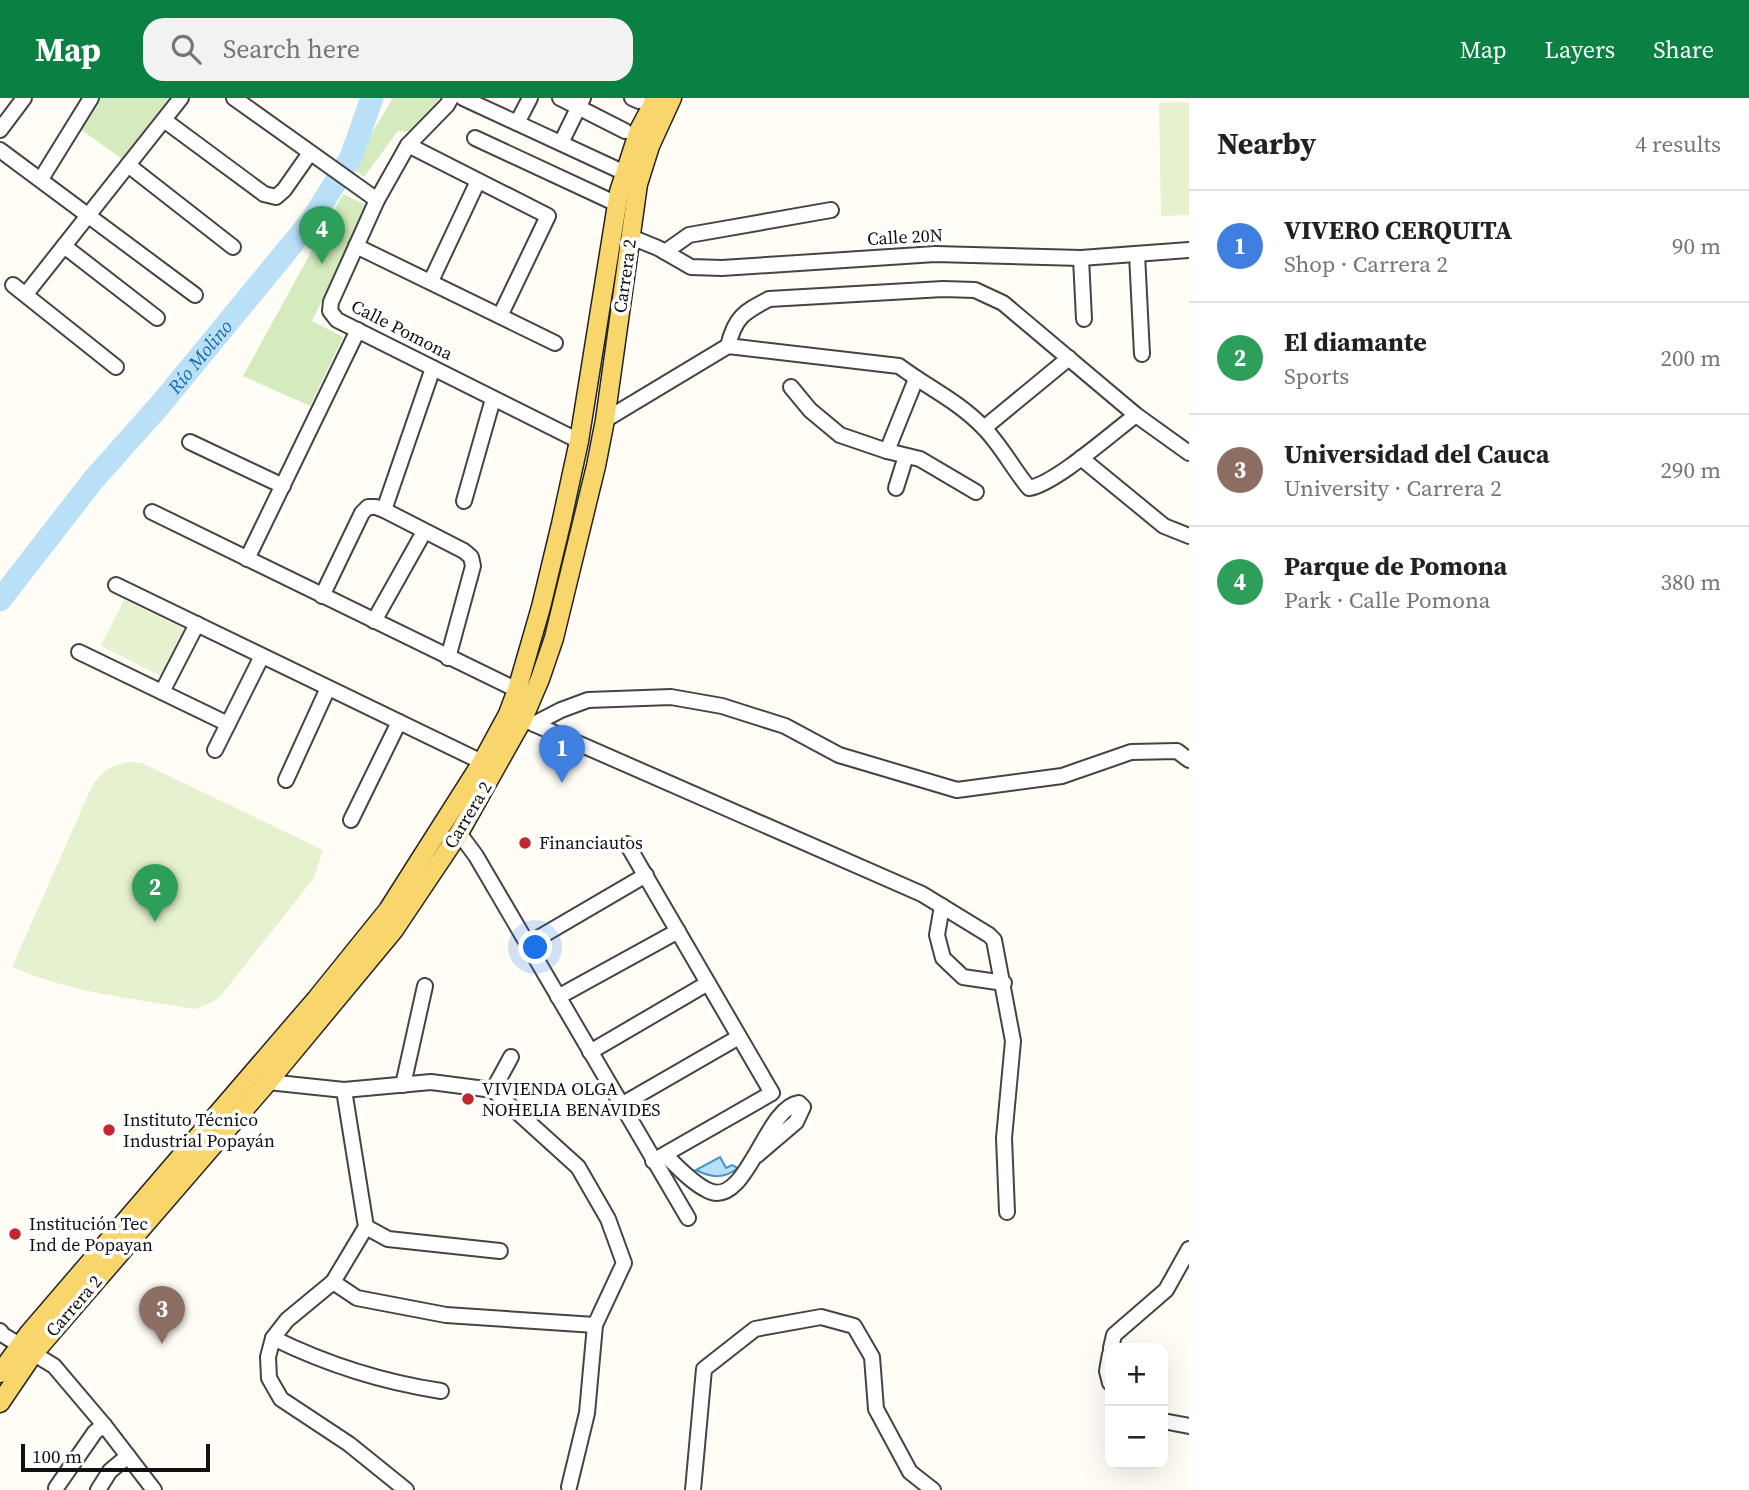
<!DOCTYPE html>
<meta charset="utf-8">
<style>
body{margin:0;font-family:"Source Serif 4",serif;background:#f2f2f2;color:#202124}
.controls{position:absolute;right:21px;bottom:21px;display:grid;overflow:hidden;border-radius:14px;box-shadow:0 7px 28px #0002}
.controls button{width:63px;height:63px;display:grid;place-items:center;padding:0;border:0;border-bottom:2px solid #e0e0e0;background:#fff;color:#202124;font:35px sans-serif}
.scale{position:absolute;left:21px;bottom:18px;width:189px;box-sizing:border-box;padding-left:7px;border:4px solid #111;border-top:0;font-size:19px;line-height:24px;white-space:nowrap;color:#111;-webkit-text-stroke:5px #fff;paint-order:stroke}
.you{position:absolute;left:536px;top:850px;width:24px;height:24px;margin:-18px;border:5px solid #fff;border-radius:50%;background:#1a73e8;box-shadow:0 0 0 10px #1a73e833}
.badge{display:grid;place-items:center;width:46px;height:46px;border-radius:50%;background:#0b8043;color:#fff;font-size:23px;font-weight:700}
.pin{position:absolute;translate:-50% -58px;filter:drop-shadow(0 2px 4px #0008)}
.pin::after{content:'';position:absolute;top:37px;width:24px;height:21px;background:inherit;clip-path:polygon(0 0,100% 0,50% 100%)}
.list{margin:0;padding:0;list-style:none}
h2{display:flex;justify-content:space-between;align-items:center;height:91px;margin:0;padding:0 28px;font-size:30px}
h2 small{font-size:23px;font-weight:400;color:#757577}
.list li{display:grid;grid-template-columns:46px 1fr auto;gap:21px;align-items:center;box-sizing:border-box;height:112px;padding:0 28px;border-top:2px solid #e0e0e0}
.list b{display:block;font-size:26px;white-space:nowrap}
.list p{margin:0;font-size:23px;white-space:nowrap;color:#757577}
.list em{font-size:23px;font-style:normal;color:#757577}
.icon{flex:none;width:38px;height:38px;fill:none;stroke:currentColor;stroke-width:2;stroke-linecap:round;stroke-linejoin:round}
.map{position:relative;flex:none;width:1189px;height:1392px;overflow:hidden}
header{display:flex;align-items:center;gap:42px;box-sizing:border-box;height:98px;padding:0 35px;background:#0b8043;color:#fff}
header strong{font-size:33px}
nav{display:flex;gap:38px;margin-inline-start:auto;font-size:24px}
.search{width:490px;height:63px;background:#f2f2f2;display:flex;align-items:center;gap:18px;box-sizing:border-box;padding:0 24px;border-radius:21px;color:#757577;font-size:26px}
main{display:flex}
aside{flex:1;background:#fff}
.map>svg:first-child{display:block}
.green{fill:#d5ebbd}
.pitch{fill:#e6f2cf}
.water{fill:#b9e0f7;stroke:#3f96cf;stroke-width:2}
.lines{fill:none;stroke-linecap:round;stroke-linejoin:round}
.river{stroke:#b9e0f7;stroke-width:23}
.minor-casing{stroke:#444;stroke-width:18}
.major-casing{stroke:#222;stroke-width:21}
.minor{stroke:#fff;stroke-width:14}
.major{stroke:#f9d66b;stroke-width:18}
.poi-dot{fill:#c4262e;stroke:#fff;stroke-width:2.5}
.labels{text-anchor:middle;stroke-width:7;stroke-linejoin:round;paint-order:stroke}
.street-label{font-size:18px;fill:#111;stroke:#fff}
.poi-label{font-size:18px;fill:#111;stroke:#fff;text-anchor:start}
.water-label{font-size:19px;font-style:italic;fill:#1768a6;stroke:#fff}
</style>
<header>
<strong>Map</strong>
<div class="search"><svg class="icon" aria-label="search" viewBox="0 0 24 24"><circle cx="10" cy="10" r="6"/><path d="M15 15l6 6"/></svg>Search here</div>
<nav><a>Map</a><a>Layers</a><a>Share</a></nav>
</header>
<main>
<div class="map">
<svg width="1189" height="1392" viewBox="0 0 1189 1392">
<rect width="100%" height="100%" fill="#fffdf5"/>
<g class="green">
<polygon points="97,0 169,0 122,61 79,30"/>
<polygon points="393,0 440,0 415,34 398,33 364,79 351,69"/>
<polygon points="343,96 368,108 312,223 343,239 310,308 243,278"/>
</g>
<g class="pitch">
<polygon points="1189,4 1189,117 1161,118 1159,5"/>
<polygon points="124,502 186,532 163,579 101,548"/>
<path d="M129 664 142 665 323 752 314 780 222 896 213 904 195 911C133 901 69 894 12 869L92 688C101 674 112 666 129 664Z"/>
</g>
<path class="water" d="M720 1059 726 1070 732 1067 738 1070C724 1081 712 1080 696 1072Z"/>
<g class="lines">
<path class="river" id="s1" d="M0 502 94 381 160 307 312 122 351 59 372 0"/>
<g class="minor-casing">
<g id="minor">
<polyline points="234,0 377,102"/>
<polyline points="451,0 447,7 408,47 377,102 331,204 330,213 337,222 579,343"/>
<polyline points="463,0 625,75"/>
<polyline points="560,0 625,33"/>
<polyline points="632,0 639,3"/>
<polyline points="164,22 264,96 276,99 284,92 310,55"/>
<polyline points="517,25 530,0"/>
<polyline points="0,32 24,0"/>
<polyline points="475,40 617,106"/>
<polyline points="561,45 583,0"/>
<polyline points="408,47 548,118 500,218"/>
<polyline points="0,52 195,197"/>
<polyline points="128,67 233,149"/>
<polyline points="41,81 91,0"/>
<polyline points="631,139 658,150 691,169 722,170 935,156 1081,160 1189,152"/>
<polyline points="64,148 157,220"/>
<polyline points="356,148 555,245"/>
<polyline points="665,154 689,137 831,112"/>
<polyline points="1137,156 1142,256"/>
<polyline points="1081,160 1084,221"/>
<polyline points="431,183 478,83"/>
<polyline points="13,187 116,269"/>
<polyline points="26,196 181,0"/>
<path d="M728 248C735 219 744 214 769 201L943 191 975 192 1003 205 1136 317 1189 355"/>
<polyline points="791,289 810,312 840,337 887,353 920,361 976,394"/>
<path d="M605 322 728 248 899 268C927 289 958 303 983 329 1001 347 1013 371 1029 390 1055 386 1112 335 1136 317"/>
<polyline points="984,330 1069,260"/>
<polyline points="190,344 283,388"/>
<polyline points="887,353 916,281"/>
<polyline points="1081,360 1164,428 1189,438"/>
<polyline points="896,390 906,358"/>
<polyline points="464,403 493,301"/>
<polyline points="384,412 433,270"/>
<polyline points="152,414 517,592"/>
<polyline points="247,461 358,232"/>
<polyline points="116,487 482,664"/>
<polyline points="322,498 362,415 368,409 376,409 384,412 464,453 471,459 473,468 448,560"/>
<polyline points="374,523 424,434"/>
<polyline points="79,554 228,626"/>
<polyline points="162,594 197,526"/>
<polyline points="528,623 534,626 561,612 588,602 671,599 722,608 785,628 839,657 957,692 1062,678 1131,654 1177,653 1189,662"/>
<polyline points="534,626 922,796 989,837 994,842 1013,943 1004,1040 1007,1114"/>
<polyline points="215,652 262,558"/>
<polyline points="286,682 328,590"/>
<polyline points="351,722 399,624"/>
<polyline points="459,735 476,758 688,1120"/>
<polyline points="627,746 772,995 653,1063"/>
<polyline points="942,808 937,837 943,860 963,879 1004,885"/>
<polyline points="528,846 646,777"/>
<polyline points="558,899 678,833"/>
<polyline points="590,954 708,885"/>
<polyline points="268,984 344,992 431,984 493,992 578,1069 608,1121 624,1165 595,1227 587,1315 569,1389"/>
<polyline points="403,987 425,888"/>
<polyline points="344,992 366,1129 333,1184 287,1222 273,1240 268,1259 269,1280 281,1301 349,1346 406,1392"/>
<polyline points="493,992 511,959"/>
<polyline points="621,1007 739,939"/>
<path d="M665 1057C678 1069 691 1084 707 1092 746 1113 765 1009 799 1005L803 1009 796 1024 756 1058"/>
<polyline points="366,1129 388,1141 500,1153"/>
<polyline points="333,1184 357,1200 446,1217 595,1227"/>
<polyline points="0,1233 3,1237 54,1268 104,1327 154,1392"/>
<path d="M273 1240C326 1266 382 1284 441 1293"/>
<polyline points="1111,1250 1114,1237 1166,1192 1189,1151"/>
<polyline points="1110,1256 1107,1273 1110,1285"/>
<polyline points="1163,1323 1189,1328"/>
<polyline points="56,1390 95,1334 104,1327"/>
<polyline points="98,1392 110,1373 128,1358"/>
<polyline points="693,1392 704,1271 755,1231 821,1219 854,1228 872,1259 876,1311 910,1374 933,1392"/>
</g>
</g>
<g class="major-casing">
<g id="major">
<polyline points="0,1275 29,1235 317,900 388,812 482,664 508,616 517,592 541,509 561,426 579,343 619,94 639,32 656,0"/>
<polyline points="0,1305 34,1255 268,984 394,832 459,735 523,621 540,581 554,540 596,368 605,322 638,86 650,48 672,0"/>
</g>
</g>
<use href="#minor" class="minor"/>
<use href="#major" class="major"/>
</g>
<g class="poi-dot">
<circle cx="525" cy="745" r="7"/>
<circle cx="468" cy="1001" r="7"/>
<circle cx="109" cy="1032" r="7"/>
<circle cx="15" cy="1136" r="7"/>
</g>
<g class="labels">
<g class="street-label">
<text transform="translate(905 139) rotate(-3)" y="6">Calle 20N</text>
<text transform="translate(625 178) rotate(-82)" y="6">Carrera 2</text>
<text transform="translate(402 232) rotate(27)" y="6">Calle Pomona</text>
<text transform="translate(468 717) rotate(-59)" y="6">Carrera 2</text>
<text transform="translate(74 1208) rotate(-49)" y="6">Carrera 2</text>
</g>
<g class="poi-label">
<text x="539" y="751">Financiautos</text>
<text x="482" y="997">VIVIENDA OLGA<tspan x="482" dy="21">NOHELIA BENAVIDES</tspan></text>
<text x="123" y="1028">Instituto Técnico<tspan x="123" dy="21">Industrial Popayán</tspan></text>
<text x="29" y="1132">Institución Tec<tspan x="29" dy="21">Ind de Popayan</tspan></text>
</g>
<g class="water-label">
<text dy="7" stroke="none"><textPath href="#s1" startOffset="315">Río Molino</textPath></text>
</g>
</g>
</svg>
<div class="controls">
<button>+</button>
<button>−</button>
</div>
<div class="scale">100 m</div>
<div class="you"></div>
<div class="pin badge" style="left:562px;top:685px;background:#3f7fe0">1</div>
<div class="pin badge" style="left:155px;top:824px;background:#2e9e5b">2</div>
<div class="pin badge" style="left:162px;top:1246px;background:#8d6e63">3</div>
<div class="pin badge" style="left:322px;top:166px;background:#2e9e5b">4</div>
</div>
<aside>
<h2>Nearby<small>4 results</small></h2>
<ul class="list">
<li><span class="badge" style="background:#3f7fe0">1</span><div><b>VIVERO CERQUITA</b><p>Shop · Carrera 2</p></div><em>90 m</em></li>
<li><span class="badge" style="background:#2e9e5b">2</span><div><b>El diamante</b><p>Sports</p></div><em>200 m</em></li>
<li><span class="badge" style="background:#8d6e63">3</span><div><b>Universidad del Cauca</b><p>University · Carrera 2</p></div><em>290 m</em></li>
<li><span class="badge" style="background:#2e9e5b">4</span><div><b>Parque de Pomona</b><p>Park · Calle Pomona</p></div><em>380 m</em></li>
</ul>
</aside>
</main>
